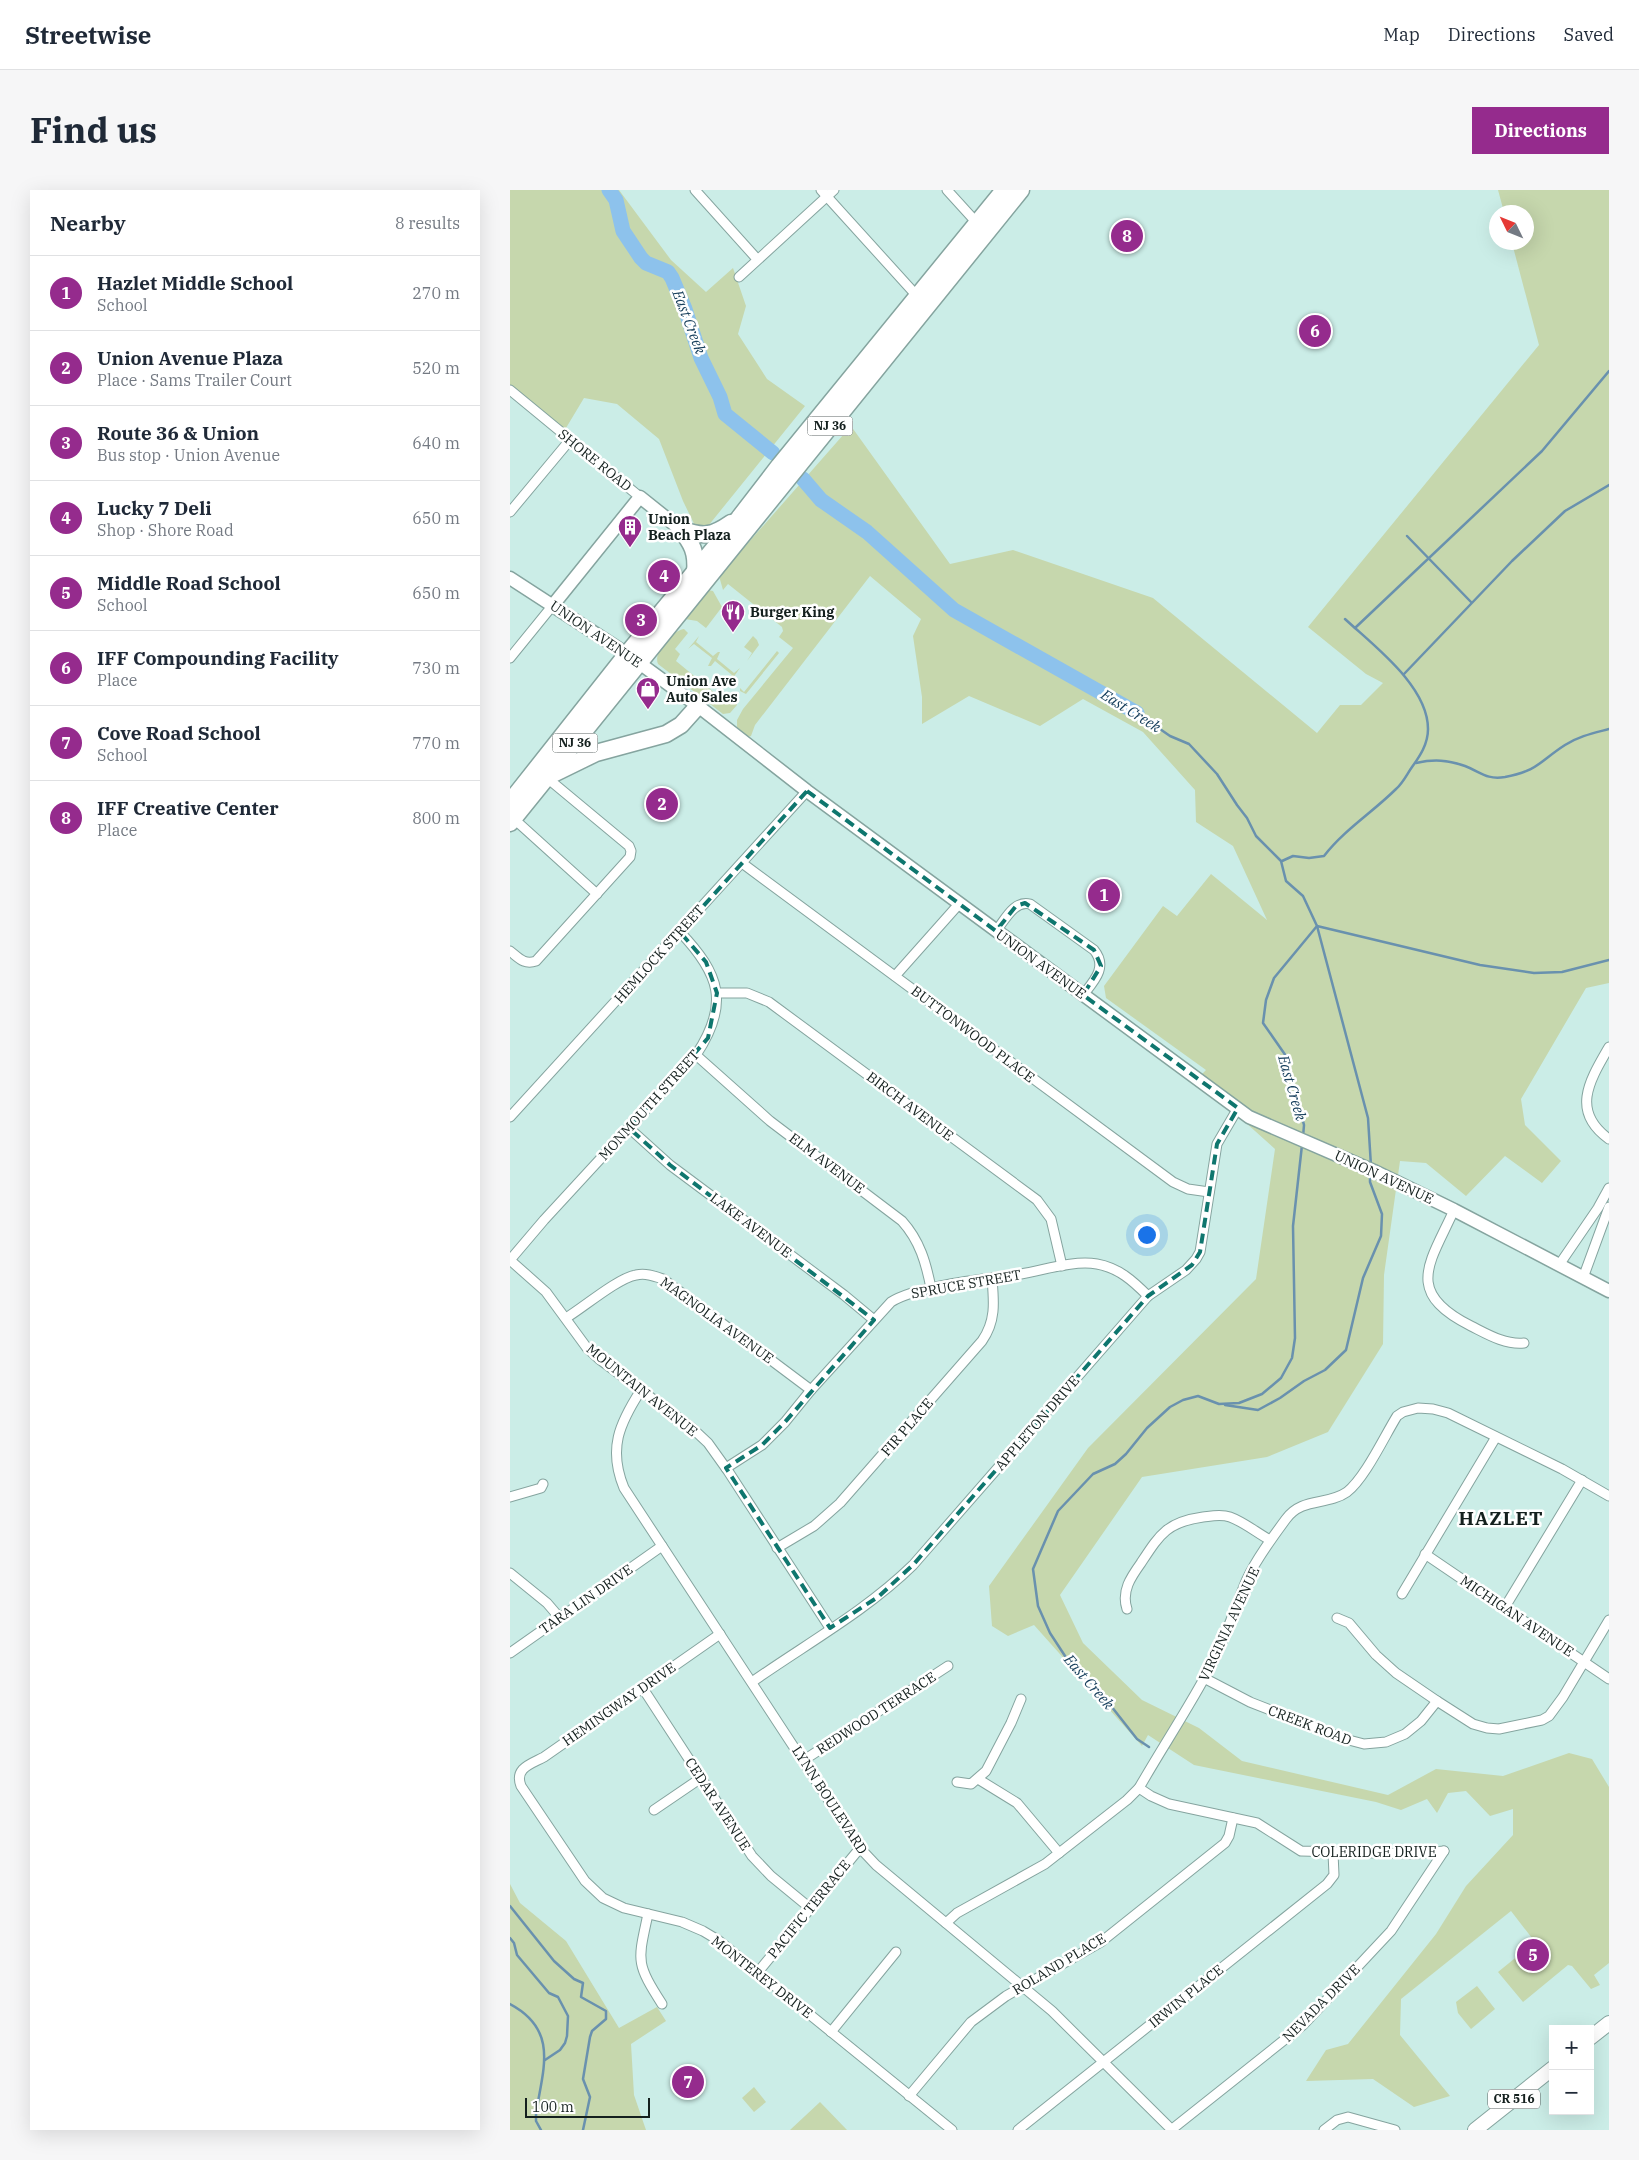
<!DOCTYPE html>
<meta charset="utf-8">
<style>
body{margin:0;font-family:"IBM Plex Serif",serif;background:#f6f6f7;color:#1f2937}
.controls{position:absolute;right:15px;bottom:15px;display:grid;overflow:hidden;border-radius:0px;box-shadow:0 5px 20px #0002}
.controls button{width:45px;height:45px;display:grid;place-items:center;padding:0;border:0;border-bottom:1px solid #e0e1e3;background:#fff;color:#1f2937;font:25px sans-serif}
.compass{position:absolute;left:979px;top:15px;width:45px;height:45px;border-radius:50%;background:#fff;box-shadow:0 5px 20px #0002;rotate:313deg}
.scale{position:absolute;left:15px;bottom:12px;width:125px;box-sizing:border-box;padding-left:5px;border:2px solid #14201e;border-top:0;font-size:14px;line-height:18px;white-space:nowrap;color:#14201e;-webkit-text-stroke:4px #fff;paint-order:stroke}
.you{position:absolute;left:636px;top:1044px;width:18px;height:18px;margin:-12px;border:4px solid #fff;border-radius:50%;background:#1a73e8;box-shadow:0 0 0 8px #1a73e833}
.badge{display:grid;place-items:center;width:32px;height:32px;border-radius:50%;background:#952b8d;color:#fff;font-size:16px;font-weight:700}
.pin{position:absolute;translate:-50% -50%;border:2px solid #fff;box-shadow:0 1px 5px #0006}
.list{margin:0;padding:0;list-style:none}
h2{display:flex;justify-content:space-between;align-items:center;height:65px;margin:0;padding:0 20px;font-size:21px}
h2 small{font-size:16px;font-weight:400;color:#747a83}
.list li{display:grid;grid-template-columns:32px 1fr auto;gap:15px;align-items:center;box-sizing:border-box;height:75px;padding:0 20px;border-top:1px solid #e0e1e3}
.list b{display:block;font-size:19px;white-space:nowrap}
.list p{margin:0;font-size:16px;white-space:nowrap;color:#747a83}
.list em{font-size:16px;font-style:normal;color:#747a83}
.map{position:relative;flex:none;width:1099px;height:1940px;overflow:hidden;border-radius:0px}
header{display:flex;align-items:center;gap:30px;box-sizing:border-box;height:70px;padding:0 25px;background:#fff;border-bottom:1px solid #e0e1e3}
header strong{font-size:24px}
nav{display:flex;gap:28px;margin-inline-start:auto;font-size:18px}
.intro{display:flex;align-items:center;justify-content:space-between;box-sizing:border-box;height:120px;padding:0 30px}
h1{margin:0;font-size:35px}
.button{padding:12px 22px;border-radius:0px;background:#952b8d;color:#fff;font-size:18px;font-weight:700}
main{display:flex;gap:30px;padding:0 30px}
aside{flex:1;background:#fff;border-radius:0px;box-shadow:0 5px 20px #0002}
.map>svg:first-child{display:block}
.green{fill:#c6d7ad}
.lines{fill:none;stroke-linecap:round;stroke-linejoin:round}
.stream{stroke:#6991ae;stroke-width:2.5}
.river{stroke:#8dc2ec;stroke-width:15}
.street-casing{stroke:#85a49f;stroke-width:11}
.secondary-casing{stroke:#85a49f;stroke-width:15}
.primary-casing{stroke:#85a49f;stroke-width:16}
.highway-casing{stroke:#85a49f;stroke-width:19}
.street{stroke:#fff;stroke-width:9}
.secondary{stroke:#fff;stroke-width:12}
.primary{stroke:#fff;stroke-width:14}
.highway{stroke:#fff;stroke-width:16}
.marked{fill:none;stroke:#0f766e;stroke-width:4;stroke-dasharray:10 6;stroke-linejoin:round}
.labels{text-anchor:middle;stroke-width:5;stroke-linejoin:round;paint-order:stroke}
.shield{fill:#fff;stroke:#5a6362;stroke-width:1}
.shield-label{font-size:12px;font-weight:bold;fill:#14201e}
.street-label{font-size:14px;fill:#14201e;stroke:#fff}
.poi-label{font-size:14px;font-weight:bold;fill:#14201e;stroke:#fff;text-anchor:start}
.water-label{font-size:15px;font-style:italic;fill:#18405d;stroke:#fff}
.district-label{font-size:19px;font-weight:bold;letter-spacing:1px;fill:#14201e;stroke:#fff}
</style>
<header>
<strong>Streetwise</strong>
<nav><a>Map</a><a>Directions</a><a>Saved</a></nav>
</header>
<div class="intro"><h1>Find us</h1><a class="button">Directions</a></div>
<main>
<aside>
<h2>Nearby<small>8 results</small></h2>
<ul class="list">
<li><span class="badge">1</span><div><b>Hazlet Middle School</b><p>School</p></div><em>270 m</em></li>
<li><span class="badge">2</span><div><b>Union Avenue Plaza</b><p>Place · Sams Trailer Court</p></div><em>520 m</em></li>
<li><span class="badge">3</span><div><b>Route 36 &amp; Union</b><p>Bus stop · Union Avenue</p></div><em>640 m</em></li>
<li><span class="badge">4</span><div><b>Lucky 7 Deli</b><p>Shop · Shore Road</p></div><em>650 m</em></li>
<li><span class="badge">5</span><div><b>Middle Road School</b><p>School</p></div><em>650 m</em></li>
<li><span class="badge">6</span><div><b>IFF Compounding Facility</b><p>Place</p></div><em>730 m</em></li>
<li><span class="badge">7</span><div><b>Cove Road School</b><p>School</p></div><em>770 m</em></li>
<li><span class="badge">8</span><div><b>IFF Creative Center</b><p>Place</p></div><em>800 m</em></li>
</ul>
</aside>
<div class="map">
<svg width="1099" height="1940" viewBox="0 0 1099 1940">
<rect width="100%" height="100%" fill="#cbede7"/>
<g class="green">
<polygon points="0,0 109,0 161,70 196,102 223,78 236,116 228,144 257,189 295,216 190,346 173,311 149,249 107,214 74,208 53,243 0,200"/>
<polygon points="988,0 1099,0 1099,793 1076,798 1011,909 1015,935 1051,971 1032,993 995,966 956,1006 916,973 890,971 874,1085 873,1154 818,1242 757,1267 632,1287 550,1405 573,1453 632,1510 689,1538 732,1571 878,1605 926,1579 993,1586 1059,1563 1082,1569 1099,1597 1099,1773 1084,1785 1090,1795 1081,1799 1062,1776 1058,1775 1013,1812 988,1782 1025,1752 1001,1721 891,1809 890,1845 940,1906 904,1917 863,1889 796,1891 816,1860 838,1854 926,1744 956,1696 1003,1645 1003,1619 980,1626 956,1601 938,1603 927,1623 917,1609 891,1620 866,1612 684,1575 638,1545 632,1556 524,1435 498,1446 482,1436 479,1396 578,1258 746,1089 765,959 687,889 696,880 596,808 594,796 653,716 667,726 701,684 757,730 723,656 686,632 685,600 633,542 573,509 530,536 459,506 412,534 412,507 403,446 411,429 360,386 245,535 241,546 238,547 227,537 227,530 233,519 283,458 269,447 273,441 272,437 218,394 213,400 209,386 341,236 440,374 503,360 643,408 807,543 830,515 851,515 873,493 856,484 798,437 1029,155 1002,53 1016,52 1016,22 994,22"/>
<polygon points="198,400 203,401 212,417 196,438 187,431 175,429"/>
<path d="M174 439 178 443 165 459 170 464 166 471 217 513 221 509 226 510 227 515 220 523 213 524 148 474C143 461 162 441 174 439Z"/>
<polygon points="189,446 186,452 203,466 208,462 210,462 207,469 224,483 230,478 220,492 218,490 222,485 205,471 201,476 198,476 202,468 184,454 178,459"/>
<polygon points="243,446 247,450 249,455 237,471 242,463 234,457"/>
<polygon points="267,461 269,463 236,504 230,501 230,498 234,502"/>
<polygon points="0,1694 10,1713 56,1751 109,1838 147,1817 156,1831 121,1854 124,1905 136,1940 0,1940"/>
<polygon points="967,1796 985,1819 961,1839 948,1823 946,1812"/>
<polygon points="244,1897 256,1912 244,1922 232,1908"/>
<polygon points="310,1912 337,1940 280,1940"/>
</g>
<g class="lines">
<g class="stream">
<polyline points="897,346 961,412"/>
<polyline points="845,438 1032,261 1099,181"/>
<polyline points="894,484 1002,371 1055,321 1099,295"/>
<polyline points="627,523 660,546 679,554 707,584 727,615 737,628 746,646 771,671 776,691 793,706 807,736 764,788 756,810 753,833 776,866 794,935 793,947"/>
<path d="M906 573C924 569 938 570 955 576 971 582 976 590 995 587 1028 581 1030 571 1055 555 1069 546 1084 543 1099 539"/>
<path d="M772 671 783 666 799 668 814 666C834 640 863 622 886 599 893 593 897 584 902 577 910 566 918 554 918 539 918 496 864 456 835 429"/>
<polyline points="861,976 858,928 807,736 970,775 1024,783 1052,782 1099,770"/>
<polyline points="715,1215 748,1220 770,1208 794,1191 815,1180 836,1160 853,1088 871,1046 872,1024 860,992 860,984"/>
<polyline points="639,1557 627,1549 594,1507 557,1469 540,1443 528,1416 523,1379 548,1321 583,1284 605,1274 616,1264 637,1238 660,1217 673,1210 688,1206 709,1214 729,1213 752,1204 771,1188 782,1168 785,1148 783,1036 792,955"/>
<polyline points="0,1716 44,1771 64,1789 73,1793 71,1807 96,1821 96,1829 82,1841 80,1847 73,1889 80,1907 73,1940"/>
<polyline points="0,1748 4,1753 7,1765 39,1803 48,1807 58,1826 57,1846 55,1853 50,1860 35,1870"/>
<path d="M0 1814C49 1840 33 1879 26 1923V1931L31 1940"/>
</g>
<g class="river">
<polyline points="99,0 106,10 113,41 131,68 136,73 158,82 162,88 175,119 191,168 210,207 215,224 263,263"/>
<polyline points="293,289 311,310 357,342 444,420 627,523"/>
</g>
<g class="street-casing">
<g id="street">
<polyline points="185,0 247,69"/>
<polyline points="311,0 407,106"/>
<polyline points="437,0 467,33"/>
<polyline points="229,87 324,0"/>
<polyline points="0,200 130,307"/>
<polyline points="0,322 60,250"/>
<polyline points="0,468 43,415"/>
<polyline points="3,628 87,704"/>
<polyline points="232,673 663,992 678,999 699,1002"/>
<path d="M486 741C495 730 504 710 520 714L584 760C598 777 584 791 573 805"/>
<path d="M0 761C9 768 14 775 26 771L120 667 121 661 119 656 36 587"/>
<polyline points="385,786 449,714"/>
<polyline points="207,803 237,803 259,812 527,1010 541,1029 552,1076"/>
<path d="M1099 857C1080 890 1060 921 1099 949"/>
<path d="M186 865 260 931 392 1031C410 1051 416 1073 421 1098"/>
<polyline points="0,927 297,601"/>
<polyline points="119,938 160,975 334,1105 364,1130"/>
<path d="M944 1020C920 1073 893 1102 961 1136 977 1144 995 1155 1014 1153"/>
<polyline points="0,1070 36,1102 77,1158 89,1169 182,1238 198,1253 218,1281 320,1438"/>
<path d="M0 1070 34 1030 186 865C220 814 210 784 170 742"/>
<polyline points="1049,1075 1088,1018 1099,998"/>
<polyline points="1073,1088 1099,1017"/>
<path d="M56 1128C74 1117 108 1088 126 1085 136 1083 144 1086 153 1089L301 1200"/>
<path d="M131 1200C109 1234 98 1259 114 1298L350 1658 366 1675 542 1821 662 1940"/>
<path d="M216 1278 252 1255 275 1232 301 1200 381 1112C408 1095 477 1089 511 1084 535 1080 563 1070 587 1074 609 1078 623 1091 638 1106"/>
<polyline points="0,1307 31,1298 33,1294"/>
<path d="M267 1358 304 1336 330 1313 472 1151C486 1131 484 1112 482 1089"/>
<polyline points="915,1364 1099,1489"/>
<polyline points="0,1383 37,1413 49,1427"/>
<polyline points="892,1404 986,1247"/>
<polyline points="995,1417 1072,1290"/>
<path d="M617 1419C611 1401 621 1387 631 1373 650 1344 657 1332 693 1327 702 1326 711 1324 720 1327 734 1332 747 1343 760 1350"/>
<polyline points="827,1428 839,1433 866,1465 886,1483 927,1511 963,1534 977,1538 989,1539 1032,1530 1039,1526 1053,1507 1099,1430"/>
<path d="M210 1444 34 1567C21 1574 4 1578 11 1596L75 1691 93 1708 114 1718 172 1732 193 1741 208 1750 442 1940"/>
<polyline points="0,1463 152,1356"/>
<polyline points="694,1488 740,1512 835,1549 854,1554 876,1552 895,1544 911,1531 927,1511"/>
<path d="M242 1492C296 1454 356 1421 403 1375L638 1106 676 1080 686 1069 690 1062 707 954 728 918"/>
<polyline points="132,1497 242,1666 261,1686 300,1718"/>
<polyline points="294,1570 438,1476"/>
<polyline points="468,1589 507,1613 549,1663"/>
<polyline points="447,1592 461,1594 476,1581 501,1533 511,1509"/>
<polyline points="629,1598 641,1606 659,1614 747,1633 791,1661 906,1664 934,1661"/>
<polyline points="144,1620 191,1588"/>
<path d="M138 1724C128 1771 125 1772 152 1814"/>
<path d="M436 1733 447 1723 535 1674 617 1610 629 1598C653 1556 680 1516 702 1474 716 1447 725 1417 737 1389 747 1368 762 1348 776 1329 792 1307 817 1316 837 1302 855 1288 874 1247 887 1226L893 1222 908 1218 923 1219 938 1223 1052 1279 1099 1306"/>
<polyline points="248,1782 350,1658"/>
<polyline points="321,1842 386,1762"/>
<polyline points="399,1906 461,1832 496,1806 591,1752 715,1653 719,1646 723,1628"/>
<polyline points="508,1940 817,1694 824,1685 823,1663"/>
<polyline points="661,1940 793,1835 881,1741 934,1661"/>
<polyline points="814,1940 827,1930 838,1927 885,1940"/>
</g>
</g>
<g class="secondary-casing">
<g id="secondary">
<polyline points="0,388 117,464 188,516 297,601 739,927 866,982 944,1020 1099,1101"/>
<polyline points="43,415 130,307 170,339"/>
</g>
</g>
<g class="primary-casing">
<g id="primary">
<polyline points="1080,1848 1099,1833"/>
<polyline points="965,1940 1043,1878"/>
</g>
</g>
<g class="highway-casing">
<g id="highway">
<path d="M170 339C193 347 201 347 221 333"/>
<path d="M170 339C182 353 187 363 185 382"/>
<polyline points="43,584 86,563 156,544 171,535 188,516"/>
<polyline points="0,612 117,464 229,328 269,276 494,0"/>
<polyline points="0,633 511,0"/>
</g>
</g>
<use href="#street" class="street"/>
<use href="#secondary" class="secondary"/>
<use href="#primary" class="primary"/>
<use href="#highway" class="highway"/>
</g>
<path class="marked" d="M297 601 486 741 506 716 515 713 584 760 591 776 573 805 728 918 707 954 690 1062 682 1075 638 1106 403 1375 368 1407 320 1438 216 1278 252 1255 275 1232 364 1130 160 975 119 938 198 848 207 803 196 772 170 742Z"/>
<defs>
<g id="building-pin" transform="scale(1.25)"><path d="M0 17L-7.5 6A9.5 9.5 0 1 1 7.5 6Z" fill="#952b8d" stroke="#fff"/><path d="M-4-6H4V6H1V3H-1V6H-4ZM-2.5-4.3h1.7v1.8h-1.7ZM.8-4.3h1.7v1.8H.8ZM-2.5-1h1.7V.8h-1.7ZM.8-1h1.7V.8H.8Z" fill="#fff"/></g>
<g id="restaurant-pin" transform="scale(1.25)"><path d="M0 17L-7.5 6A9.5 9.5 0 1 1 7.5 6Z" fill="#952b8d" stroke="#fff"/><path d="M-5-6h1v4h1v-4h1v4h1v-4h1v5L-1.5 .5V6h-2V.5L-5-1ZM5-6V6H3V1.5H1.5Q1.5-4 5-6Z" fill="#fff"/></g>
<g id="shop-pin" transform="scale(1.25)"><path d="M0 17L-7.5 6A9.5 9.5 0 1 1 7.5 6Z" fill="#952b8d" stroke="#fff"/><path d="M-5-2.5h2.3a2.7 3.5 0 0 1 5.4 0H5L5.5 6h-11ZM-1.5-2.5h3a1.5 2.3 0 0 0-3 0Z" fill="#fff"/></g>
</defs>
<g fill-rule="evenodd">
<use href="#building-pin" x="120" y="337"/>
<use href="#restaurant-pin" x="223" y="422"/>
<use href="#shop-pin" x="138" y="499"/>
</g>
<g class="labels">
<g class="shield">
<rect x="297.5" y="226.5" width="45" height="19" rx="4"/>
<rect x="42.5" y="543.5" width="45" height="19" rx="4"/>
<rect x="978" y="1899.5" width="52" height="19" rx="4"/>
</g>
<g class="shield-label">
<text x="320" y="240">NJ 36</text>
<text x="65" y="557">NJ 36</text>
<text x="1004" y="1913">CR 516</text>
</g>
<g class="street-label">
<text transform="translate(85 270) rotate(39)" y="5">SHORE ROAD</text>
<text transform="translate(86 444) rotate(34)" y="5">UNION AVENUE</text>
<text transform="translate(149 764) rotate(-48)" y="5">HEMLOCK STREET</text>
<text transform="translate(531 774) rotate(36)" y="5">UNION AVENUE</text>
<text transform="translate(463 844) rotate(37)" y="5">BUTTONWOOD PLACE</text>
<text transform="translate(139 915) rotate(-48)" y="5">MONMOUTH STREET</text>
<text transform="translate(400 916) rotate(37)" y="5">BIRCH AVENUE</text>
<text transform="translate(317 973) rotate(37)" y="5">ELM AVENUE</text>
<text transform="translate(874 987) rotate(25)" y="5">UNION AVENUE</text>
<text transform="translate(241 1035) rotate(37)" y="5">LAKE AVENUE</text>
<text transform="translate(456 1094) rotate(-10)" y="5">SPRUCE STREET</text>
<text transform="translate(207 1130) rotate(36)" y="5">MAGNOLIA AVENUE</text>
<text transform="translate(132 1200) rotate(39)" y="5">MOUNTAIN AVENUE</text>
<text transform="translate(527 1233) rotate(-49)" y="5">APPLETON DRIVE</text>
<text transform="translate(397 1237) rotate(-49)" y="5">FIR PLACE</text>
<text transform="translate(76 1409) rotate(-35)" y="5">TARA LIN DRIVE</text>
<text transform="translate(1007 1426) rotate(34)" y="5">MICHIGAN AVENUE</text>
<text transform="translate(719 1434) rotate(-65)" y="5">VIRGINIA AVENUE</text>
<text transform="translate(109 1514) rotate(-35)" y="5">HEMINGWAY DRIVE</text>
<text transform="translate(366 1523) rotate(-33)" y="5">REDWOOD TERRACE</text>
<text transform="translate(800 1535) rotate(21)" y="5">CREEK ROAD</text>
<text transform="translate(320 1610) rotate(57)" y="5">LYNN BOULEVARD</text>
<text transform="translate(208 1614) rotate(57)" y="5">CEDAR AVENUE</text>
<text x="864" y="1667">COLERIDGE DRIVE</text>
<text transform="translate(299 1719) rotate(-51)" y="5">PACIFIC TERRACE</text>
<text transform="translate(549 1774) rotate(-31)" y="5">ROLAND PLACE</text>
<text transform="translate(252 1787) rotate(38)" y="5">MONTEREY DRIVE</text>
<text transform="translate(676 1806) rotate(-39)" y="5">IRWIN PLACE</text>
<text transform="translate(811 1813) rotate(-45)" y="5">NEVADA DRIVE</text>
</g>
<g class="poi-label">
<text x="138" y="334">Union<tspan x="138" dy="16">Beach Plaza</tspan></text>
<text x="240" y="427">Burger King</text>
<text x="156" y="496">Union Ave<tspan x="156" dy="16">Auto Sales</tspan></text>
</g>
<g class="water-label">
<text transform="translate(179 132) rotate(69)" y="5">East Creek</text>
<text transform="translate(621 521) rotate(32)" y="5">East Creek</text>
<text transform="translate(782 898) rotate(74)" y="5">East Creek</text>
<text transform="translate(579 1492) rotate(49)" y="5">East Creek</text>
</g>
<g class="district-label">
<text x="991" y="1335">HAZLET</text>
</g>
</g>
</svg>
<div class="controls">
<button>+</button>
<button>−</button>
</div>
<svg class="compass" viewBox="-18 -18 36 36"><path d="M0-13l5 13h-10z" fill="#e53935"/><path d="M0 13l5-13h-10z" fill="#747a83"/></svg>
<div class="scale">100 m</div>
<div class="you"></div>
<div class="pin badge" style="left:594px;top:705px">1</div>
<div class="pin badge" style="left:152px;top:614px">2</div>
<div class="pin badge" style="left:131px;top:430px">3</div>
<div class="pin badge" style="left:154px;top:386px">4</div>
<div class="pin badge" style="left:1023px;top:1765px">5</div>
<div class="pin badge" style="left:805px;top:141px">6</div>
<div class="pin badge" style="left:178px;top:1892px">7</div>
<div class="pin badge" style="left:617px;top:46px">8</div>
</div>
</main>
